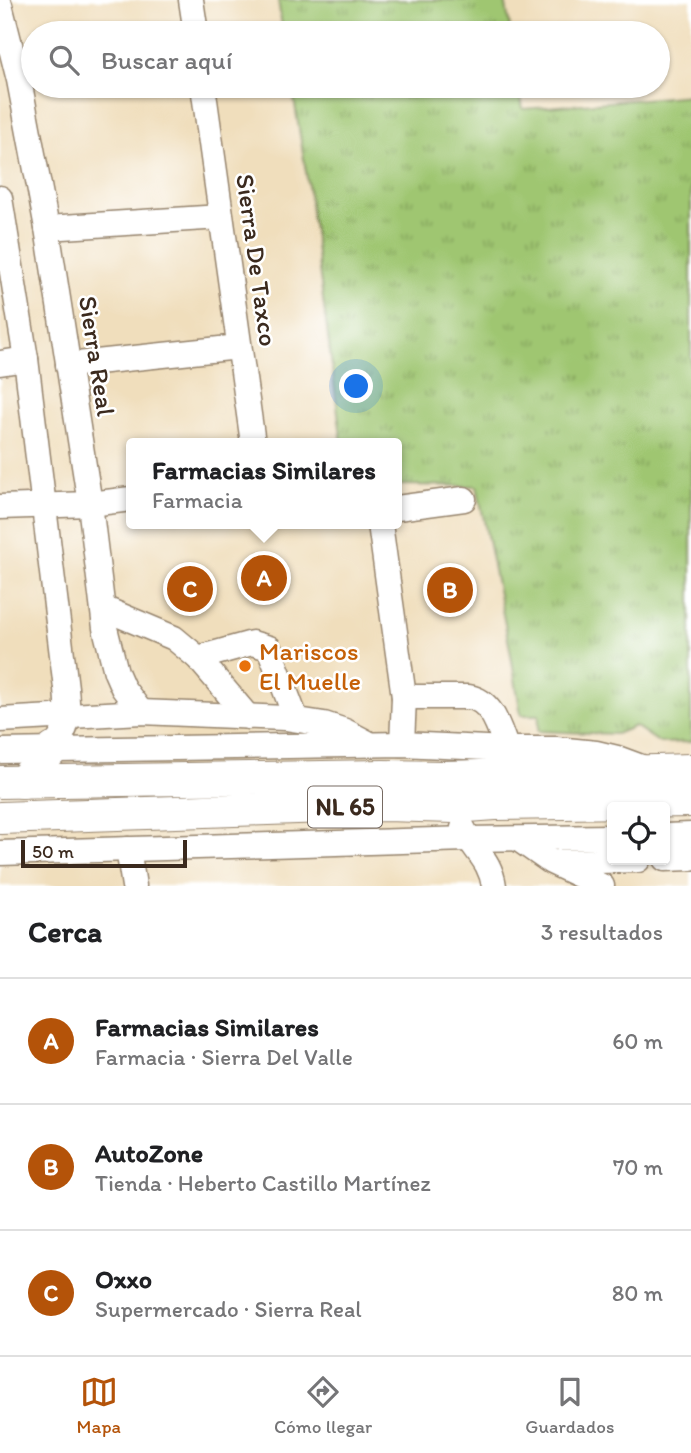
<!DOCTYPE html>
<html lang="es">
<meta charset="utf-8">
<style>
body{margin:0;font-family:Itim,sans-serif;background:#f6f6f6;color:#202124}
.controls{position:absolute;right:21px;bottom:21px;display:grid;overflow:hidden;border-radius:7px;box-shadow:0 2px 5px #0004}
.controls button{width:63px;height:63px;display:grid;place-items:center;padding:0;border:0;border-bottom:2px solid #e0e0e0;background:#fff;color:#202124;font:35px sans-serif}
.scale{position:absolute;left:21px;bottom:18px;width:166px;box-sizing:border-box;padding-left:7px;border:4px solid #3b2a1e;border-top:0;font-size:19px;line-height:24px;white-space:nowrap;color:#3b2a1e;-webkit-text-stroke:5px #fff;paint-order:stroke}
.you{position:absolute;left:357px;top:387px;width:24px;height:24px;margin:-18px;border:5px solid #fff;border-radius:50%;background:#1a73e8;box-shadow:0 0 0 10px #1a73e833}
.badge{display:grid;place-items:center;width:46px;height:46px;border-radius:50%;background:#b45309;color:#fff;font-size:23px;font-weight:700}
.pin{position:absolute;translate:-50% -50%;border:4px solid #fff;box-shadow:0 2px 7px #0006}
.popup{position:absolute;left:126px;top:438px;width:276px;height:91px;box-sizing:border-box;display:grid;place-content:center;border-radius:7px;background:#fff;filter:drop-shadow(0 2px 5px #0005);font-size:23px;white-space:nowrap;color:#757577}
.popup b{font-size:26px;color:#202124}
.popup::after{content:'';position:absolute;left:50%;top:100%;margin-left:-14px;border:14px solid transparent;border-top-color:#fff}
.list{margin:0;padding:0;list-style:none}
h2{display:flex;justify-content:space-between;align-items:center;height:91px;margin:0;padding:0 28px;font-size:30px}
h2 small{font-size:23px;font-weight:400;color:#757577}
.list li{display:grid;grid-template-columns:46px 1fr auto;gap:21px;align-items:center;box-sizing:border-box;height:126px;padding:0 28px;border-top:2px solid #e0e0e0}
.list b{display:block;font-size:26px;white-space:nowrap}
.list p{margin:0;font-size:23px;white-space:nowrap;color:#757577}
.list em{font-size:23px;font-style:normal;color:#757577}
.icon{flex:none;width:38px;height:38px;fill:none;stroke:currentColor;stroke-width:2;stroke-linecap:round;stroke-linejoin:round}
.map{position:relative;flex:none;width:691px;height:886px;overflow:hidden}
.search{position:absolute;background:#fff;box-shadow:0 2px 5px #0004;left:21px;right:21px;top:21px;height:77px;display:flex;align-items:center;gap:18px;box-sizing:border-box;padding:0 24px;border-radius:38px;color:#757577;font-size:26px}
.sheet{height:469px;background:#fff}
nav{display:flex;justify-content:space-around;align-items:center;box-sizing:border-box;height:98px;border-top:2px solid #e0e0e0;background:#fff;font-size:19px;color:#757577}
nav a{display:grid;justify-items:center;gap:4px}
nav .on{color:#b45309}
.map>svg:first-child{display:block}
.grass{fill:url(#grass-tufts);stroke:#6d7848;stroke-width:2}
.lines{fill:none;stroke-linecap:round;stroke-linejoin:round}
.minor-casing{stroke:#96846d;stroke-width:27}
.major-casing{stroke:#96846d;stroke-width:34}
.minor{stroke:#fff;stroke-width:24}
.major{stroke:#fff;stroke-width:32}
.food-dot{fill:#e8710a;stroke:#fff;stroke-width:2.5}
.labels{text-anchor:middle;stroke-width:5;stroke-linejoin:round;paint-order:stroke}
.shield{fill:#fff;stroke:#766a62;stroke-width:2}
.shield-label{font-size:24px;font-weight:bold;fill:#3b2a1e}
.street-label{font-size:26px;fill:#3b2a1e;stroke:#fff}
.food-label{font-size:26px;fill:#c56008;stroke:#fff;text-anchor:start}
</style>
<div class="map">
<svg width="691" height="886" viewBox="0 0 691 886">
<defs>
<pattern id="grass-tufts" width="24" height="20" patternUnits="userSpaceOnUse" patternTransform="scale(1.75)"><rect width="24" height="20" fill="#9fc671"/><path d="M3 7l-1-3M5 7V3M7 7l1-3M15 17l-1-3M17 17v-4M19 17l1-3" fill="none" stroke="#83a15c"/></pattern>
</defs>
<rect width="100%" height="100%" fill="#fff"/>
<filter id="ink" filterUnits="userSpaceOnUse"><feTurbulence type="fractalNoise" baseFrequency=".0143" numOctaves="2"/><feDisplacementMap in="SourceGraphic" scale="14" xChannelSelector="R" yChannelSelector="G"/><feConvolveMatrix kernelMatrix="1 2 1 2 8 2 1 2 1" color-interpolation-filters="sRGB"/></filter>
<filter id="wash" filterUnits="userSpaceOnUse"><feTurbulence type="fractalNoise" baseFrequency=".00686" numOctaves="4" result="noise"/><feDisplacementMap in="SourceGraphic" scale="28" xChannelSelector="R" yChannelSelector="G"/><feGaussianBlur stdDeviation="1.57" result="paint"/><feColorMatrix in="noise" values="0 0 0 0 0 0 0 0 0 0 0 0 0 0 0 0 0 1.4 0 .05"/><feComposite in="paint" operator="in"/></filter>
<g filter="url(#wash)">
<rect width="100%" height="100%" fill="#f0debc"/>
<g class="grass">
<polygon points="278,0 505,0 511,33 283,33"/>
<polygon points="292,86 519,86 523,109 691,95 691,742 660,743 635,726 616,734 538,731 539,715 521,715 510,649 477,486 397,485 397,443 342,443 307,178"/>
</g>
</g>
<g filter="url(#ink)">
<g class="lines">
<g class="minor-casing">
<g id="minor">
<polyline points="191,0 196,33"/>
<polyline points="0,5 19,80 47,228 90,504 105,628 116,672 123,688 141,712"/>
<polyline points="203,86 253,443"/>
<path d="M0 198 26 359 66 688C68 716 71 725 53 749"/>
<polyline points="47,228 221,217"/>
<polyline points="0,363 26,359"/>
<polyline points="68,365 239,347"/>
<polyline points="0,507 90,504 131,499"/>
<polyline points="397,508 464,499"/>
<polyline points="380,524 404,697"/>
<polyline points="103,608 174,638 198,658 248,717"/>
<polyline points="198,658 252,643 269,648 296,719"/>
<polyline points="0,720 141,712 285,718 324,724 345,731 366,742"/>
<path d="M402 744 404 697H469C493 701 499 729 507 749"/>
<polyline points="0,751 402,744 507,749 556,749 596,753 617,758 644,768"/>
<path d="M463 828C474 851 490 859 494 886"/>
<polyline points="665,836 691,835"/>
<polyline points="518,839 551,862 602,886"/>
<polyline points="128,849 134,886"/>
<polyline points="0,853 468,839 612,837"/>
<polyline points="665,859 691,858"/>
<polyline points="558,862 638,860"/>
</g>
</g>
<g class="major-casing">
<g id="major">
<polyline points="0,782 383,776 444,777 691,770"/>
<polyline points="22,782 53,749"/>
<polyline points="0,818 386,805 454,807 495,804 691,801"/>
</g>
</g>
<use href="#minor" class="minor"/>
<use href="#major" class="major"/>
</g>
</g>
<circle class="food-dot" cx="245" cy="666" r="7"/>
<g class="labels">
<rect class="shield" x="308" y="786.5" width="74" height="41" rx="5"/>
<g class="shield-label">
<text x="345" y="815">NL 65</text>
</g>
<g class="street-label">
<text transform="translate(257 260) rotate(82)" y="9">Sierra De Taxco</text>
<text transform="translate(97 356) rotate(81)" y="9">Sierra Real</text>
</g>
<g class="food-label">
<text x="259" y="660">Mariscos<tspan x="259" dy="30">El Muelle</tspan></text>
</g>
</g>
</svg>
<div class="controls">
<button><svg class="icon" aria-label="locate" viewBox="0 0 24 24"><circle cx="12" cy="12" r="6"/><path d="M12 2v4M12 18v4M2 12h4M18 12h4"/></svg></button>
</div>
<div class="scale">50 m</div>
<div class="you"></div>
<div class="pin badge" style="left:264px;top:578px">A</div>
<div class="popup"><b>Farmacias Similares</b>Farmacia</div>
<div class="pin badge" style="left:450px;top:590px">B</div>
<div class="pin badge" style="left:190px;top:589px">C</div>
<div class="search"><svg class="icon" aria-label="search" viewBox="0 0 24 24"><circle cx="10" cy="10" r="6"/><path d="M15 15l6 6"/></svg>Buscar aquí</div>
</div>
<section class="sheet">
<h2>Cerca<small>3 resultados</small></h2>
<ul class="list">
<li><span class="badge">A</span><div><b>Farmacias Similares</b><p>Farmacia · Sierra Del Valle</p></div><em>60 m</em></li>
<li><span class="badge">B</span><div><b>AutoZone</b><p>Tienda · Heberto Castillo Martínez</p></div><em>70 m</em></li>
<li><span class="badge">C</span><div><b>Oxxo</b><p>Supermercado · Sierra Real</p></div><em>80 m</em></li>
</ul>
</section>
<nav>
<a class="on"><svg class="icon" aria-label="map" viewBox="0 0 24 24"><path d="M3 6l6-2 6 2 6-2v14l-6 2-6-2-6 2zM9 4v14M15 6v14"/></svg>Mapa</a>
<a><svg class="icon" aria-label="directions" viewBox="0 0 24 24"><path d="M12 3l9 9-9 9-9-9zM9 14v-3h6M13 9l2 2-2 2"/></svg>Cómo llegar</a>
<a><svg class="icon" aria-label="saved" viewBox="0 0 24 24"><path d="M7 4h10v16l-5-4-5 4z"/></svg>Guardados</a>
</nav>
